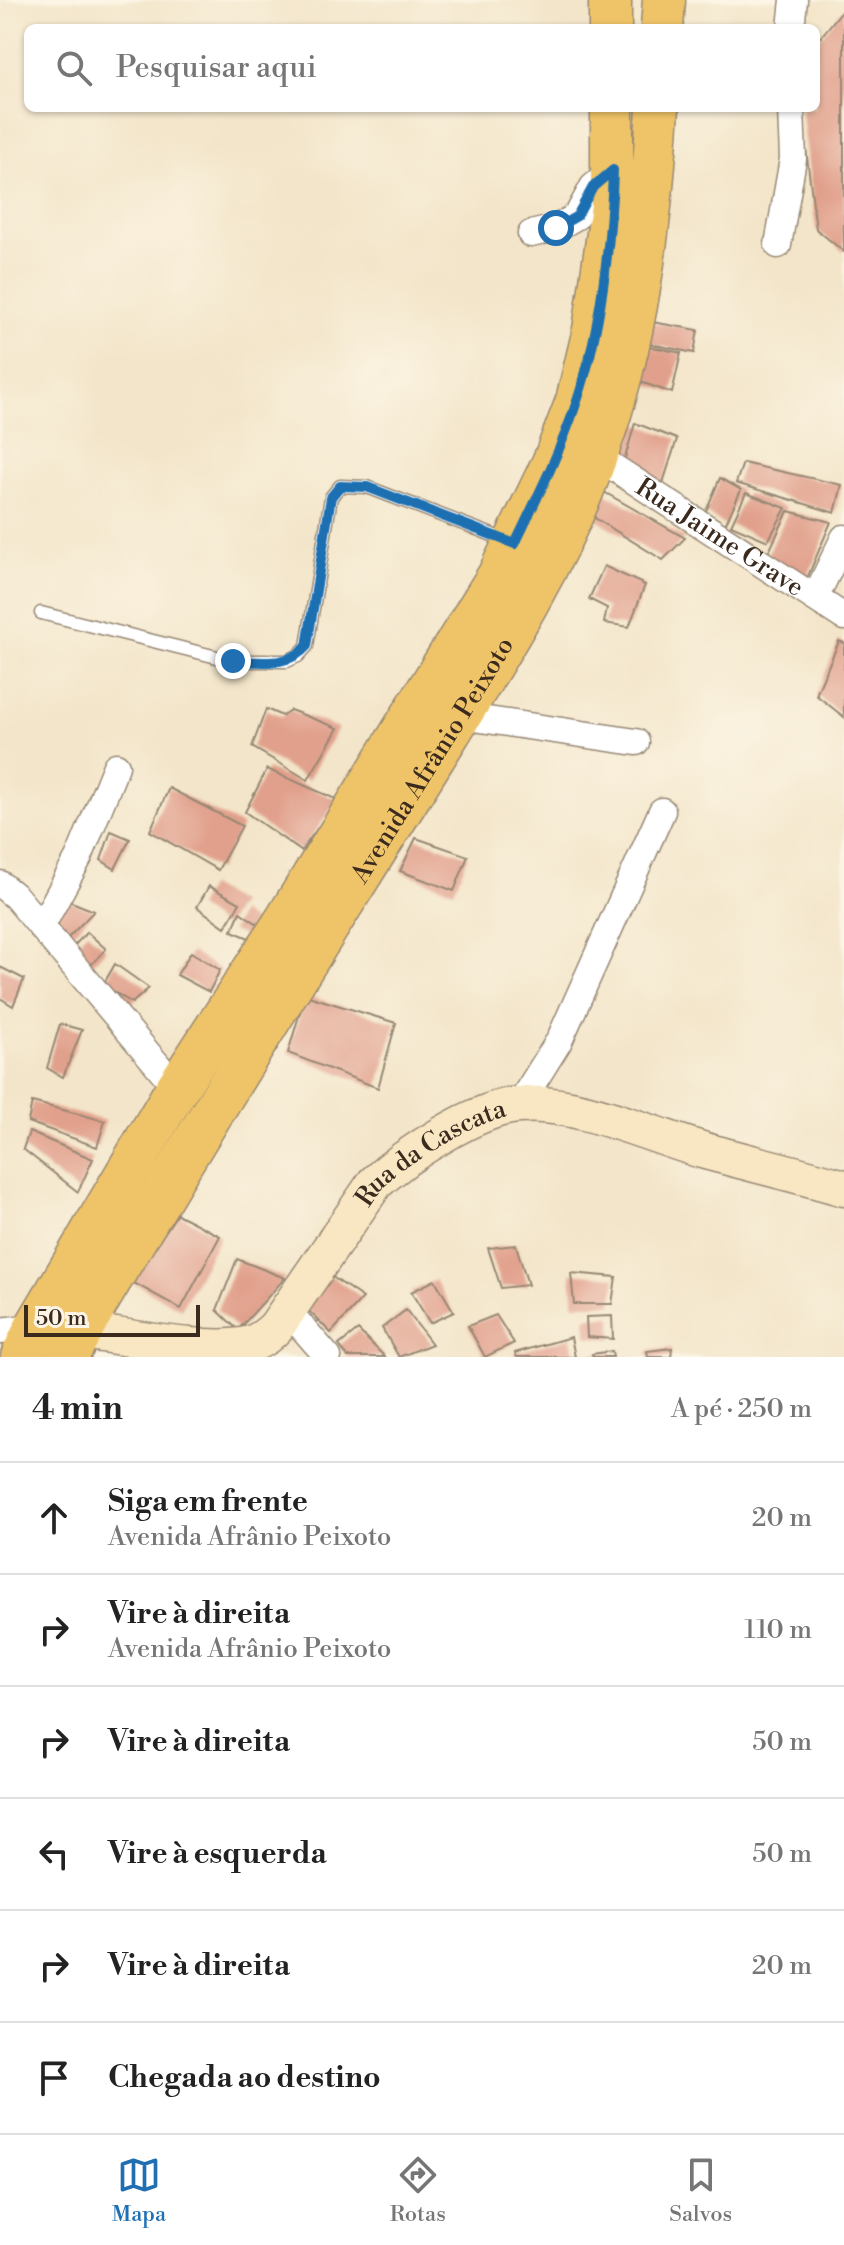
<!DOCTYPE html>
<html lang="pt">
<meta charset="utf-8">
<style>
body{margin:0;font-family:"Libre Bodoni",serif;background:#f6f6f6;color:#222}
.scale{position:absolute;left:24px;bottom:20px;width:176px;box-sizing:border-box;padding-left:8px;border:4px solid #3b2a1e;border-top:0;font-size:22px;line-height:28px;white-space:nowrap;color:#3b2a1e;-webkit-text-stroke:6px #fcf5e5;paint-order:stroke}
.stop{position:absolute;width:24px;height:24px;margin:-18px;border:6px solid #1f6fb2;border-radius:50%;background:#fff}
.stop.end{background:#1f6fb2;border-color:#fff;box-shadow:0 2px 8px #0008}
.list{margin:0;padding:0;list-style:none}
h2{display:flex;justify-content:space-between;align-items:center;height:104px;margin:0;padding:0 32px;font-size:34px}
h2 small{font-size:26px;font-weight:400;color:#767676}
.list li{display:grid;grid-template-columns:52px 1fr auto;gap:24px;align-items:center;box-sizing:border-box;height:112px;padding:0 32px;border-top:2px solid #e0e0e0}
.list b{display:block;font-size:30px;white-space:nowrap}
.list p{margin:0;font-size:26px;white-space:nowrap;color:#767676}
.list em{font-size:26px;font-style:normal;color:#767676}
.icon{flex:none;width:44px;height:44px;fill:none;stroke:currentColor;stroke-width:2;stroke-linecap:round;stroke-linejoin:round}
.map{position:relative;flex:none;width:844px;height:1357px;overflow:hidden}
.search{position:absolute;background:#fff;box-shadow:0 2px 6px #0004;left:24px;right:24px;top:24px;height:88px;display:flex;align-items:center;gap:20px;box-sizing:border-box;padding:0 28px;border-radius:12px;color:#767676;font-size:30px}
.sheet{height:776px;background:#fff}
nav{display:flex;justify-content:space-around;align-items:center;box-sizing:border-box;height:112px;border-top:2px solid #e0e0e0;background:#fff;font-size:22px;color:#767676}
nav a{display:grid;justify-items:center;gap:4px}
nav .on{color:#1f6fb2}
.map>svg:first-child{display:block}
.building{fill:#e1a08c}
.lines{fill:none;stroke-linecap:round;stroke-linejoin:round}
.service-casing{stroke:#978874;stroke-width:15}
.minor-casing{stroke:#978874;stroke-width:29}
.secondary-casing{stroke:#978874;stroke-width:39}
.primary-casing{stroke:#978874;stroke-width:45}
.service{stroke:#fff;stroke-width:12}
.minor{stroke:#fff;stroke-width:26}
.secondary{stroke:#f9e7c3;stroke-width:36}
.primary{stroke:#efc469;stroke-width:42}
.route{stroke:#1f6fb2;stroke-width:10}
.labels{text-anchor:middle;stroke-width:6;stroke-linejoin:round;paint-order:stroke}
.street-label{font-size:26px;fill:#3b2a1e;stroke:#fcf5e5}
</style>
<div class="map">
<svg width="844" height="1357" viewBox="0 0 844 1357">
<rect width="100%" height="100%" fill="#fcf5e5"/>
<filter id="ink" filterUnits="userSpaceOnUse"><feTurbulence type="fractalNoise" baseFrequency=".0125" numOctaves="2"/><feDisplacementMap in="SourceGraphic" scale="16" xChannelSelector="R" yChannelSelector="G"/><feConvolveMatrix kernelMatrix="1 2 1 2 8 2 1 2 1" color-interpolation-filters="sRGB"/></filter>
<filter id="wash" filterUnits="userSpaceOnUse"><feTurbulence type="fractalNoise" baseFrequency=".006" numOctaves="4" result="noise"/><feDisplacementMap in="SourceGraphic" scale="32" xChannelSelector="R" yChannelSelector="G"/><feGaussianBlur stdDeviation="1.8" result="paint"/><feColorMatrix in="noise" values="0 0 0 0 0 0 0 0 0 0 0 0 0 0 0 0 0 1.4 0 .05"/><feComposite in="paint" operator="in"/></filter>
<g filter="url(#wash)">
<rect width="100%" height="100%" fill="#f3e5c9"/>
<g id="blocks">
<g class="building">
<polygon points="844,8 844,252 816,229 801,108 816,108 816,43"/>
<polygon points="652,322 698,330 694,353 646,343"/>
<polygon points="639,344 681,353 672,393 632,379"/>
<polygon points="635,423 677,439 663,483 623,465"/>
<polygon points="743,463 842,485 835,513 736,483"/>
<polygon points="720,478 741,490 725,525 705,513"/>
<polygon points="597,488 685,538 663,560 587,513"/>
<polygon points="746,493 786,508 768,541 731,525"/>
<polygon points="788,511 831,522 806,581 767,556"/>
<polygon points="604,566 645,585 629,627 604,623 607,608 589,599"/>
<polygon points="839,641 844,643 844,717 816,695"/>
<polygon points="266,709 282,716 290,710 338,728 308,780 252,747"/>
<polygon points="267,769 338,800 301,851 245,812"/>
<polygon points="169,788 242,826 218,870 150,831"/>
<polygon points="111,831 130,839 115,869 101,860"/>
<polygon points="416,838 468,856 454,891 400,871"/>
<polygon points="209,886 240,903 225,927 197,907"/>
<polygon points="69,901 94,911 64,942 51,919"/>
<polygon points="240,912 259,925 249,938 232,931"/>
<polygon points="87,932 106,949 88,968 71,949"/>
<polygon points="191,952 220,970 209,992 177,975"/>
<polygon points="115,964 149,988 132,1003 103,985"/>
<polygon points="0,967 24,979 13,1006 0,998"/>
<polygon points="305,995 396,1023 378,1088 288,1053"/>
<polygon points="60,1024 82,1030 63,1077 47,1068"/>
<polygon points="32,1102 105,1121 97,1147 28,1122"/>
<polygon points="29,1132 93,1159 78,1192 23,1149"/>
<polygon points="177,1214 220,1236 181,1309 132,1282"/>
<polygon points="516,1245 528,1285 501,1288 488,1248"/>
<polygon points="237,1259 285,1278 238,1330 217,1310"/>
<polygon points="325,1272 363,1298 331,1333 306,1308"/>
<polygon points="571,1273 616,1277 612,1304 574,1304"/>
<polygon points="435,1280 454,1312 430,1323 411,1292"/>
<polygon points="406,1310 432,1344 399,1357 382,1328"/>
<polygon points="496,1315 514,1343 485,1357 468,1326"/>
<polygon points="612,1316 613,1339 587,1337 586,1317"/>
<polygon points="358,1330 385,1357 348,1357 339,1345"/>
<polygon points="571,1337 575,1357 517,1357 515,1353"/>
<polygon points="672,1348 671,1357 648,1357 647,1351"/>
<polygon points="612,1351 613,1357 593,1357 592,1354"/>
</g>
</g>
</g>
<g filter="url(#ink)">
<use href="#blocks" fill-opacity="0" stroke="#978874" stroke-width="2"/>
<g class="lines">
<g class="service-casing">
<polyline id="service" points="41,613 233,661 287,661 298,656 307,646 331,497 340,486 367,487 508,541"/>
</g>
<g class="minor-casing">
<g id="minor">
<polyline points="791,28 794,0"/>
<polyline points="531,234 556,228 577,216 593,187 613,170"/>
<polyline points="778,245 793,159 791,108"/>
<path id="s1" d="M596 456 844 617"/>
<polyline points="815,598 844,538"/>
<polyline points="460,716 636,742"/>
<polyline points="0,884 16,897 177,1088"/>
<polyline points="41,927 79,857 116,766"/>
<polyline points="519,1105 559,1041 662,811"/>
<polyline points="287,1310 328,1357"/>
<polyline points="0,1331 36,1327"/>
</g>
</g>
<g class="secondary-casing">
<g id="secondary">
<path id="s2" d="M81 1331C125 1336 210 1355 250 1344 261 1341 268 1335 276 1327L375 1183C406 1155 476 1108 519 1105 576 1100 647 1134 702 1150 749 1163 797 1174 844 1188"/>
</g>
</g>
<g class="primary-casing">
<g id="primary">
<polyline points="610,0 610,28"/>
<polyline points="662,28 664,0"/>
<polyline points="22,1357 36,1327 177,1088 285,922 499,575 554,461 577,401 594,330 612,206 612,108"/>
<path id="s3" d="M67 1357C95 1300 135 1242 167 1187 254 1042 345 900 434 757 494 661 559 560 597 453 637 342 651 225 658 108"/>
</g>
</g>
<use href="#service" class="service"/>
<use href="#minor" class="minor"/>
<use href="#secondary" class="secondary"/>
<use href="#primary" class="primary"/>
</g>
</g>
<g class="lines" filter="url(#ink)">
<path class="route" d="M233 661C260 661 288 668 307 646L331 497 340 486 367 487 515 544C537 498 560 452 576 404 600 335 611 243 613 170L593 187 577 216 556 228"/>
</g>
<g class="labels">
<g class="street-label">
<text dy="9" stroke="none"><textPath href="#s1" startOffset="148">Rua Jaime Grave</textPath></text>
<text dy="9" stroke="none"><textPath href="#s3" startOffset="700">Avenida Afrânio Peixoto</textPath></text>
<text dy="9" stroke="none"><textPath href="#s2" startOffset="440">Rua da Cascata</textPath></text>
</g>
</g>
</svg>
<div class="scale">50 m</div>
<div class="stop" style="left:556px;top:228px"></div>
<div class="stop end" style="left:233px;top:661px"></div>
<div class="search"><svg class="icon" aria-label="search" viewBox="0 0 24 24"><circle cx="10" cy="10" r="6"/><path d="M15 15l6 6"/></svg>Pesquisar aqui</div>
</div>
<section class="sheet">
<h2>4 min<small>A pé · 250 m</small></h2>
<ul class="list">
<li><svg class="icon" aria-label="ahead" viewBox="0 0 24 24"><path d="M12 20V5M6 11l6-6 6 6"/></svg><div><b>Siga em frente</b><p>Avenida Afrânio Peixoto</p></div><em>20 m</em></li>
<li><svg class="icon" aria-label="right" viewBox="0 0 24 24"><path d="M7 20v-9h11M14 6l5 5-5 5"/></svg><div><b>Vire à direita</b><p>Avenida Afrânio Peixoto</p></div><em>110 m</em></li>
<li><svg class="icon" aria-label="right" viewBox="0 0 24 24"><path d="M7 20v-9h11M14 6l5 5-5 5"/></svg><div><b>Vire à direita</b></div><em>50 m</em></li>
<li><svg class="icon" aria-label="left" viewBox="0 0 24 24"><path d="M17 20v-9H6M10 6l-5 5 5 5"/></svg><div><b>Vire à esquerda</b></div><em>50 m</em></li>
<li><svg class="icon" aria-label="right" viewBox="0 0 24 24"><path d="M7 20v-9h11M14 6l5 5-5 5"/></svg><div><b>Vire à direita</b></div><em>20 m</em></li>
<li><svg class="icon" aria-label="arrive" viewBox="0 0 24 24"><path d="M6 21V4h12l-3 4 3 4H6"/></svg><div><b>Chegada ao destino</b></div></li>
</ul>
</section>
<nav>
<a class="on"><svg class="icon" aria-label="map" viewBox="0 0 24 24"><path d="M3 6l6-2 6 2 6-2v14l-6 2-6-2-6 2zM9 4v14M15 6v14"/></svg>Mapa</a>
<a><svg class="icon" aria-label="directions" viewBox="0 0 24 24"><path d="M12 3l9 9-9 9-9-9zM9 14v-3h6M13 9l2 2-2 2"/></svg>Rotas</a>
<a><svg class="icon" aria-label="saved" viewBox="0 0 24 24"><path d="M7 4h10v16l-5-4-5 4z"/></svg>Salvos</a>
</nav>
